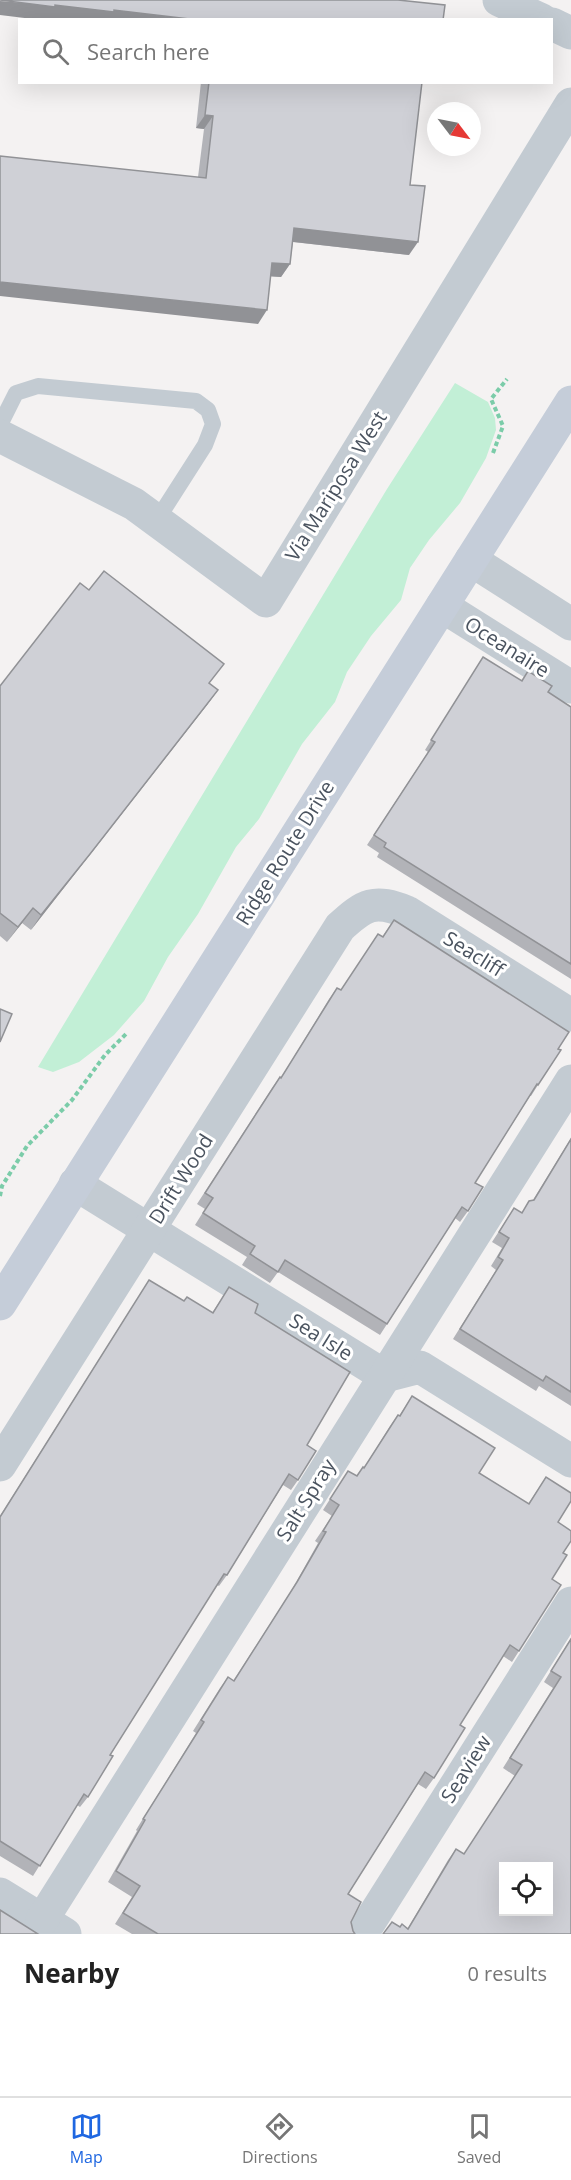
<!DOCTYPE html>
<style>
body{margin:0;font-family:"Open Sans",sans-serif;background:#f6f6f6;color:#222}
.controls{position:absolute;right:18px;bottom:18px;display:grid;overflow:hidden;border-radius:0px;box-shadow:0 6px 24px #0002}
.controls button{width:54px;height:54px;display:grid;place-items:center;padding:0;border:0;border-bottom:2px solid #e0e0e0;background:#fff;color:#222;font:30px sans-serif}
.compass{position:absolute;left:427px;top:102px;width:54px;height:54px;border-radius:50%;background:#fff;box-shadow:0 6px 24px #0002;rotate:122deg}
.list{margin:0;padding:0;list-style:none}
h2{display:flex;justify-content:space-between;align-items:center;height:78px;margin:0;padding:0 24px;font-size:26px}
h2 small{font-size:20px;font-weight:400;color:#767676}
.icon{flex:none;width:33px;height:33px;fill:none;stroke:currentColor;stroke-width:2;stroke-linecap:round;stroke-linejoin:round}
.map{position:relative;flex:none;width:571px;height:1934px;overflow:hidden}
.search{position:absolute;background:#fff;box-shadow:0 6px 24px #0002;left:18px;right:18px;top:18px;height:66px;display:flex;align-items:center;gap:15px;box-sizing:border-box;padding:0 21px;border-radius:0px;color:#767676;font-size:22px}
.sheet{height:162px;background:#fff}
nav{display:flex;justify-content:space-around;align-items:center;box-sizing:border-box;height:84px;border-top:2px solid #e0e0e0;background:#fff;font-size:16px;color:#767676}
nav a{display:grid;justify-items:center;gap:3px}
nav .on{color:#1f67e1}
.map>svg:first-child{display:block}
.green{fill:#c2efd6}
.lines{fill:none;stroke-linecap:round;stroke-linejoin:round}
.path{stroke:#7bcca9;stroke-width:4;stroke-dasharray:4.5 3;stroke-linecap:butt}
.lane{stroke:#c3cbd2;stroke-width:16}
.street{stroke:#c3cbd2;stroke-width:33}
.secondary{stroke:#c5cdd9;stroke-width:33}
.wall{fill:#b2b3b8}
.shaded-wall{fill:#919296}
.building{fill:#cfd0d6;stroke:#919296;stroke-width:1.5;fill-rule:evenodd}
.labels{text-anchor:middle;stroke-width:6;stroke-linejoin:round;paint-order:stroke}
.street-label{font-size:20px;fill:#4a535f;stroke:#fff}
</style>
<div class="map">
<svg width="571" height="1934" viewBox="0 0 571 1934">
<rect width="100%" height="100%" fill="#f4f2f2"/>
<polygon class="green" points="455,383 488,402 495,418 496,430 486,458 460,503 429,540 410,568 401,600 371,636 347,672 335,702 302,744 259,819 236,847 198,914 168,957 144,1001 114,1035 79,1062 53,1072 38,1067 387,489"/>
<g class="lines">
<g class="path">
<polyline points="493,453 503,426 491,399 507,379"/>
<polyline points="0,1196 2,1186 27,1146 72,1100 105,1055 127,1033"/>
</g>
<polyline class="lane" points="0,425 16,393 38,386 196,401 208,410 213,424 205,445 157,520"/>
<g class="street">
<polyline points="499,0 542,20"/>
<polyline points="552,24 571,33"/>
<polyline points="0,436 134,504 266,601 571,104"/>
<polyline points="471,560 571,624"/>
<polyline points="442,606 571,687"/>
<polyline points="75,1184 385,1376 420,1367 571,1461"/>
<path d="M0 1465 340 927C365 904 374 899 407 912L571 1015"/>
<polyline points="0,1894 65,1934"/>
<polyline points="42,1920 571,1081"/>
<polyline points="362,1934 571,1603"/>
</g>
<polyline class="secondary" points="0,1304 571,402"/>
</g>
<g class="wall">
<polygon points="201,82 422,82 410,185 409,255 293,242 290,264 281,277 271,276 258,324 198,177 204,129 196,128"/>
<polygon points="483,657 521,681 528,671 548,692 571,707 571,979 377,857 379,853 367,845 428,752 425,750"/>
<polygon points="210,684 218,690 207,705 31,930 22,923 7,942 0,936 0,686"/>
<polygon points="394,920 558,1049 538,1085 531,1096 530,1096 475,1183 468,1211 460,1222 455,1218 380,1335 278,1272 270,1283 242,1265 247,1257 195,1225 205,1209 197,1204 272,1088 280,1077 281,1078 329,999 337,988 341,990 382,937"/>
<polygon points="571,1138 571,1406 539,1386 536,1391 453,1339 496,1270 491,1266 502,1248 492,1242 514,1208 522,1213 529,1201 533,1200"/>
<polygon points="149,1280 184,1301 212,1313 229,1287 255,1313 307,1445 298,1480 291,1490 283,1485 227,1575 219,1586 217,1585 110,1755 88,1797 80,1807 77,1805 33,1876 0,1856 0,1516"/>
<polygon points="412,1396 479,1473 528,1504 546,1477 558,1522 563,1553 519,1651 512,1662 503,1656 460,1725 434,1778 426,1789 418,1784 348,1894 351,1922 353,1931 355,1934 132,1934 115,1924 132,1897 108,1882 137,1831 136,1830 196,1733 193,1731 220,1688 228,1677 233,1681 290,1593 318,1543 315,1541 332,1516 323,1510 348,1471 356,1476 363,1467 364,1468 390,1426 398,1415 399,1416"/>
<polygon points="571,1638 571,1934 383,1934 400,1927 408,1928 448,1860 456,1849 464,1854 515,1776 503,1768 553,1688 544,1682"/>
</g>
<g class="shaded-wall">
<polygon points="0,1 114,10 198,20 56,20 46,18 46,20 41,20 0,15"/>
<polygon points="205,115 213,116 204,129 196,128"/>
<polygon points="294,228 418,242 409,255 285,241"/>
<polygon points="272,263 290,264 281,277 263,276"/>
<polygon points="0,282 267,310 258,324 0,296"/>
<polygon points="218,690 207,705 31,930 41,915"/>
<polygon points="33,908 22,923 7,942 18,927"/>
</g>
<g class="building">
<polygon points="0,0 398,0 445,5 443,20 198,20 114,10 114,12 55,5 55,7"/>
<polygon points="209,82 422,82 410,185 425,186 418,242 294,228 290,264 272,263 267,310 0,282 0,156 206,178 213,116 205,115"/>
<polygon points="104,571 224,664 209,683 218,690 90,854 41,915 33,908 18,927 0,913 0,686 80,583 89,590"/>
<polygon points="483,657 522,681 528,671 552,686 548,692 571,707 571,964 384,847 386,843 374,835 435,742 431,740"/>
<polygon points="394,920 569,1032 558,1049 561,1050 538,1085 537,1084 475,1183 483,1187 468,1211 462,1207 387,1324 285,1260 278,1272 250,1254 255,1246 203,1213 213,1198 205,1193 280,1077 281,1078 337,988 341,990 378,934 383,937"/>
<polygon points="0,1009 12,1014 0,1042"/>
<polygon points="571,1139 571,1392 546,1376 543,1381 460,1329 503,1260 498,1257 509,1238 499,1232 514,1208 522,1213 529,1201 534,1200"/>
<polygon points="149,1280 184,1301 187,1297 213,1313 229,1287 258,1304 255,1313 350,1372 307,1445 316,1451 298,1480 289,1474 227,1575 224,1574 110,1755 113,1756 88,1797 84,1794 40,1866 0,1841 0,1517"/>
<polygon points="412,1396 495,1448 479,1473 529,1504 546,1477 571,1493 571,1501 558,1522 571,1531 571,1541 563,1553 567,1555 552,1579 561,1585 519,1651 510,1645 460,1725 465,1728 434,1778 425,1772 348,1894 361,1902 351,1922 353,1931 355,1934 158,1934 123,1913 140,1886 116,1871 145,1820 143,1819 204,1722 201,1720 228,1677 234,1681 297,1582 326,1532 323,1531 339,1505 330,1499 348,1471 357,1476 363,1467 364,1468 398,1415 400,1416"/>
<path d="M571 1639V1934H383L392 1922 400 1927 402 1924 408 1929 456 1849 464 1854 522 1765 510 1758 561 1677 551 1671ZM504 1866H549V1911H504Z"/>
<polygon points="0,1910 38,1934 0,1934"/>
</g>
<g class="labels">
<g class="street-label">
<text transform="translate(336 486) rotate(-58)" y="7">Via Mariposa West</text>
<text transform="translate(507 647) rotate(32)" y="7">Oceanaire</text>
<text transform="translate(285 853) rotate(-58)" y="7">Ridge Route Drive</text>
<text transform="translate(474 954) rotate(32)" y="7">Seacliff</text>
<text transform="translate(181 1179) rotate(-58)" y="7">Drift Wood</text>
<text transform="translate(321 1337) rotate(32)" y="7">Sea Isle</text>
<text transform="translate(306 1500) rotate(-58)" y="7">Salt Spray</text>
<text transform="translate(466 1769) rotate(-58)" y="7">Seaview</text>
</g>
</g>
</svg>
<div class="controls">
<button><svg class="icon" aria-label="locate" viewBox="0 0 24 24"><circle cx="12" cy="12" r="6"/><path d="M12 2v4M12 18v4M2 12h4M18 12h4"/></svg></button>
</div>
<svg class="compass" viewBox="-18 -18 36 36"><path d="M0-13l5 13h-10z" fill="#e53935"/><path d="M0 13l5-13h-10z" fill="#767676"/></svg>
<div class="search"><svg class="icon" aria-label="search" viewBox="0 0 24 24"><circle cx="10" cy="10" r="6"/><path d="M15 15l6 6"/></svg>Search here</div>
</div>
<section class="sheet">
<h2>Nearby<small>0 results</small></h2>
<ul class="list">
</ul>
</section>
<nav>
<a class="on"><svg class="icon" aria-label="map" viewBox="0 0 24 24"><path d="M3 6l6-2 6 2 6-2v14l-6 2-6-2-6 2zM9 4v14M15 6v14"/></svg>Map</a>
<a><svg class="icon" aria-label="directions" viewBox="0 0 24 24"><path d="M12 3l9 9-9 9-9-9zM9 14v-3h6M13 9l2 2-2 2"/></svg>Directions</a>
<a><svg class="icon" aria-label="saved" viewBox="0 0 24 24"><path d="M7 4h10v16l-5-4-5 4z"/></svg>Saved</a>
</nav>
